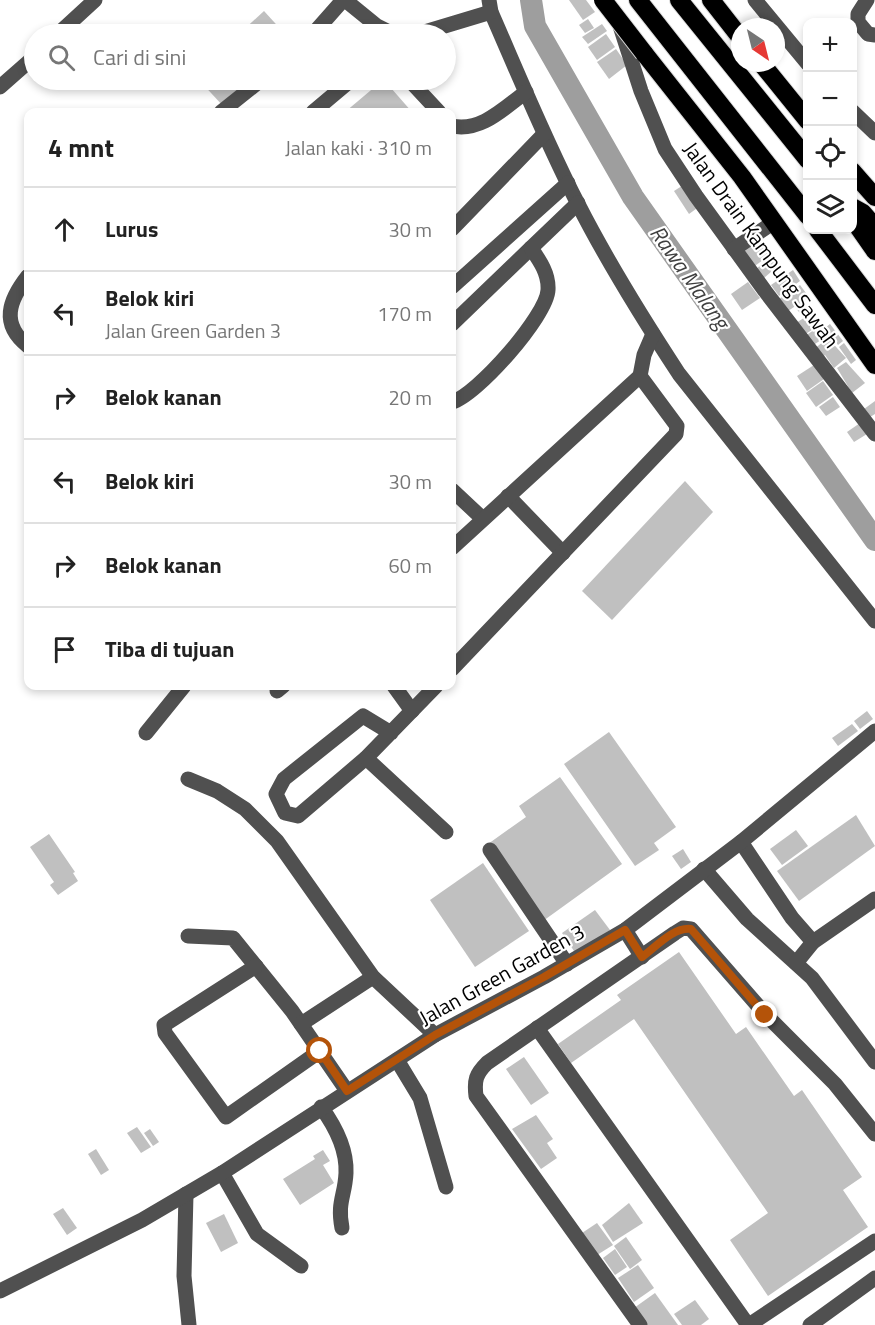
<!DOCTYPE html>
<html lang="id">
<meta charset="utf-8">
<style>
body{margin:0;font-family:"Titillium Web",sans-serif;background:#f2f2f2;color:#222}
.controls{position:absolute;right:18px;top:18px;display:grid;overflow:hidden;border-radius:12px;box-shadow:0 3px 9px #0003}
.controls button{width:54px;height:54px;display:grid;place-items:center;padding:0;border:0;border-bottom:2px solid #e0e0e0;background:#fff;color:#222;font:30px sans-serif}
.compass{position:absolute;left:731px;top:18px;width:54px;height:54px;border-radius:50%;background:#fff;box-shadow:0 3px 9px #0003;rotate:145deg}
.stop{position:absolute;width:18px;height:18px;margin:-14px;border:4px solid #b45309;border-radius:50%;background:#fff}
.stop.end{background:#b45309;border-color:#fff;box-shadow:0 2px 6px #0008}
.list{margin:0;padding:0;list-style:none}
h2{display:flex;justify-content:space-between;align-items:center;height:78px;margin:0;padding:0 24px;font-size:26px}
h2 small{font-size:20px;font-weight:400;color:#767676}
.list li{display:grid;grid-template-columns:39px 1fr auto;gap:18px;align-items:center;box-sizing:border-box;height:84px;padding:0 24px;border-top:2px solid #e0e0e0}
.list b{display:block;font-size:22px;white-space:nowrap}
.list p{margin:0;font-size:20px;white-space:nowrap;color:#767676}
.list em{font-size:20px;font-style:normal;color:#767676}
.icon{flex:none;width:33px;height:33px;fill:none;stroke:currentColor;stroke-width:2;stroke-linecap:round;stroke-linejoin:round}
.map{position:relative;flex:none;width:875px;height:1325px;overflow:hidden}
.search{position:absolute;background:#fff;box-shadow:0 3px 9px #0003;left:24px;top:24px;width:432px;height:66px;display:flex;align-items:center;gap:15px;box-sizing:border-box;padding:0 21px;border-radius:33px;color:#767676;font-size:22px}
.panel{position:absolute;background:#fff;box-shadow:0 3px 9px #0003;left:24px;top:108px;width:432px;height:582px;border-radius:12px}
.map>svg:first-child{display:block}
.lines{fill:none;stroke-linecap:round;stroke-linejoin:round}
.river{stroke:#9e9e9e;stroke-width:22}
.building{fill:#c0c0c0}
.highway-casing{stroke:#dbdbdb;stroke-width:20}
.minor{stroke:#505050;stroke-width:15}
.highway{stroke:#000;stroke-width:18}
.highway-bridge-casing{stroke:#dbdbdb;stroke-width:20;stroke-linecap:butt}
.highway-bridge{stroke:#000;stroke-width:18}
.route{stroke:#b45309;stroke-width:8}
.labels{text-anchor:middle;stroke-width:4.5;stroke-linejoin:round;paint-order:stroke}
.street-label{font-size:21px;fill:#000;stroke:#fff}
.water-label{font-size:22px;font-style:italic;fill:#3f3f3f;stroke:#fff}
</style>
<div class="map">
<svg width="875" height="1325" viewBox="0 0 875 1325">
<rect width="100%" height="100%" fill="#fff"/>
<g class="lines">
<polyline class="river" points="531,0 535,26 633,197 875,540"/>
</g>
<g class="building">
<polygon points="569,0 586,0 595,12 583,20"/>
<polygon points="264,11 285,34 239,34"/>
<polygon points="588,19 594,28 585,33 579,25"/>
<polygon points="602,24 607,31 588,44 582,37"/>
<polygon points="606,34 615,47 597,60 588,47"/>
<polygon points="616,49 627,65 609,79 597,62"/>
<polygon points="199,80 253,80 224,107"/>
<polygon points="384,80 412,112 345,112 383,80"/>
<polygon points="685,184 700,206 689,214 674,191"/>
<polygon points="759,238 771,254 752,268 740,253"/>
<polygon points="772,256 779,265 764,278 756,269"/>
<polygon points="793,270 800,281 779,296 771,285"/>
<polygon points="748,282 760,298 742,310 731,294"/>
<polygon points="800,285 809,297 788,311 779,299"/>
<polygon points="802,302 810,312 803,317 795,307"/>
<polygon points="810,314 818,326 804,335 796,323"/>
<polygon points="830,324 843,341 838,345 825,328"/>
<polygon points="820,326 827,336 812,346 805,336"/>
<polygon points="828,338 846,358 834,368 825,355 821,358 814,349"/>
<polygon points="844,343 856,360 851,364 839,347"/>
<polygon points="846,362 865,383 852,393 837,368"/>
<polygon points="814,365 824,379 807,391 797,376"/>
<polygon points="823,381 833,395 816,407 806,393"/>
<polygon points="833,397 840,407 826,416 819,407"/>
<polygon points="875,401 875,414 870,417 864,409"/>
<polygon points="860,423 867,434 854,442 847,432"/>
<polygon points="685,481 713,512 612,620 582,591"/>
<polygon points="867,711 873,719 860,729 854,721"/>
<polygon points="852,724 858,731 838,746 832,738"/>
<polygon points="609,732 676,827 654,843 659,850 635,866 564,764"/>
<polygon points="560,777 622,864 543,921 488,844 526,817 519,806"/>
<polygon points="856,815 875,846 799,901 777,871"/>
<polygon points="796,830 808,846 782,865 770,849"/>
<polygon points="49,834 75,872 73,873 78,881 58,895 50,885 54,882 30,847"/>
<polygon points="683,849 691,862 681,869 672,856"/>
<polygon points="483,863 529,931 475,967 430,900"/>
<polygon points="595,910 610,930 576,954 562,933"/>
<polygon points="679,952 736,1034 746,1027 794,1096 802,1090 862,1177 843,1190 868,1227 768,1296 730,1240 768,1213 634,1019 571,1063 558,1044 621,1000 617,995"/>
<polygon points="524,1057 549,1093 531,1105 506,1069"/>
<polygon points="536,1115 553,1139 547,1143 557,1158 541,1169 512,1129"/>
<polygon points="137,1127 151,1147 141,1153 127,1133"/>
<polygon points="150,1129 159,1142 153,1146 144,1133"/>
<polygon points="96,1149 109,1170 101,1175 88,1154"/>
<polygon points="323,1150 330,1161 323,1165 334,1183 300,1205 283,1179 315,1159 313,1156"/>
<polygon points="629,1203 643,1223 613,1242 602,1225"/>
<polygon points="63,1208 77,1228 67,1235 53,1214"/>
<polygon points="224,1214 238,1243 221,1252 206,1223"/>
<polygon points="597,1223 613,1245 597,1255 582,1233"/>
<polygon points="626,1237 642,1260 630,1269 614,1246"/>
<polygon points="615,1249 627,1267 615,1275 603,1258"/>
<polygon points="638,1265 654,1288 634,1302 618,1278"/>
<polygon points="655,1293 678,1325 646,1325 634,1308"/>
<polygon points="695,1300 709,1319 701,1325 682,1325 674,1314"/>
</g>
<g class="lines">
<g class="highway-casing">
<g id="highway">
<polyline points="638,0 808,216"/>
<polyline points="679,0 808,160"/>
<polyline points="711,0 740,37"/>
<polyline points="644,53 742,177 875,365"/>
<polyline points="761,63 808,121"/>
<polyline points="852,171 875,197"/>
<polyline points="852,207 863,213 875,227"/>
<polyline points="852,218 875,251"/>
<polyline points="818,230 875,305"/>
</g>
</g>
<g class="minor">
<polyline points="345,0 377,26 393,34"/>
<path d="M489 0 491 12C519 76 546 142 578 204 608 263 643 319 679 374L875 621"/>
<polyline points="755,0 808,64"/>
<polyline points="867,0 858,14 858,22 868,34 875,35"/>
<polyline points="620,26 641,91 665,149 696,196 765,291 875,434"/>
<polyline points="58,34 95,0"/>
<polyline points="313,34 343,0"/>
<polyline points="418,34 491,12"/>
<polyline points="412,83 439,112"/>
<polyline points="0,87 34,57"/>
<polyline points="852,111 875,133"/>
<polyline points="221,112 261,80"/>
<polyline points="313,112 351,80"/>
<path d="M452 126C481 132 503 109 526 92"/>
<polyline points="452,229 544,134"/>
<polyline points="734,249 774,222"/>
<path d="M28 276C9 300 0 324 28 346"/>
<polyline points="452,287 568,183"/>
<polyline points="452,324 531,248"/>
<path d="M452 402C476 396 547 316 548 290 549 274 540 261 531 248L578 203"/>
<polyline points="452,490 483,519"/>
<polyline points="508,496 563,553"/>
<polyline points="452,548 640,376"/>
<polyline points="452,669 676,434 677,426 640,376 644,355 653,334"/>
<polyline points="394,686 412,711"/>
<polyline points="277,691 283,686"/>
<polyline points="146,733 184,686"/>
<polyline points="391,733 363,716 284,779 276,794 285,813 298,816 366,758 436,686"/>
<polyline points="366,758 446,832"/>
<polyline points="188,779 217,791 245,809 277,841 373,977 435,1035"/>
<polyline points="741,842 792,918 813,942"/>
<polyline points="490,850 567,964"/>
<polyline points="704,869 747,919 812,978 875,1062"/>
<polyline points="625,930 642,957"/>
<polyline points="188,936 233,938 292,1011 347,1091"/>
<polyline points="796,963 813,942 875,899"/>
<polyline points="256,966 164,1025 165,1033 226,1117 320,1051"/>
<polyline points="301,1024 373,977"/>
<polyline points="537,1028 748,1325"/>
<polyline points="397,1060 420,1098 446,1187"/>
<path d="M321 1107C335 1126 347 1149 346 1173 345 1196 337 1202 342 1228"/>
<polyline points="222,1173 257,1234 301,1266"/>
<polyline points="186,1194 184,1276 189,1325"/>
<polyline points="0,1291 142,1220 222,1173 435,1035 544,977 625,930 741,842 875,731"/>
<path d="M640 1325 476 1096C474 1080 476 1074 487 1063L675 933 683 928 691 929 766 1015 835 1084 875 1134"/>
<polyline points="749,1325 875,1241"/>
<polyline points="810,1325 875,1278"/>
</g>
<use href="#highway" class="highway"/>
<g class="highway-bridge-casing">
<polyline id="highway-bridge" points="603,0 644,53"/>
</g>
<use href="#highway-bridge" class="highway-bridge"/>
</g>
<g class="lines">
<path class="route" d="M320 1051 347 1091 435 1035 544 977 625 930 642 957C656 947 673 927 691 929L765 1015"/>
</g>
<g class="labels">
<g class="street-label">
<text transform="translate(761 245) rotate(54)" y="7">Jalan Drain Kampung Sawah</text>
<text transform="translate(502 975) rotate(-29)" y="7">Jalan Green Garden 3</text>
</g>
<g class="water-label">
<text transform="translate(690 277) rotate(55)" y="8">Rawa Malang</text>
</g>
</g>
</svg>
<div class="controls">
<button>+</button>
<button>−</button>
<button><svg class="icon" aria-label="locate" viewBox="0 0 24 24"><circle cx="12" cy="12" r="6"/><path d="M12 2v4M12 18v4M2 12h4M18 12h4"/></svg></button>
<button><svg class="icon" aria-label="layers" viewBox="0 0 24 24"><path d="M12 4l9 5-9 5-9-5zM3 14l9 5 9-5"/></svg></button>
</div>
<svg class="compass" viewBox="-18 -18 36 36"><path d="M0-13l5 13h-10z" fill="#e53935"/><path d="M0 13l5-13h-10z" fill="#767676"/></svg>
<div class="stop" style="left:320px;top:1051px"></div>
<div class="stop end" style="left:765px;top:1015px"></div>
<div class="search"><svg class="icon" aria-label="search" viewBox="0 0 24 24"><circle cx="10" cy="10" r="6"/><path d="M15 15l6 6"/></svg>Cari di sini</div>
<section class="panel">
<h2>4 mnt<small>Jalan kaki · 310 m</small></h2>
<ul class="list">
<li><svg class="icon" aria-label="ahead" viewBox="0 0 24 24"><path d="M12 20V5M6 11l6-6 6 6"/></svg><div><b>Lurus</b></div><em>30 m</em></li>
<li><svg class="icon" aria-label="left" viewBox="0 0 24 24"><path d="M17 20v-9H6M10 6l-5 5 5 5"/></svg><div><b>Belok kiri</b><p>Jalan Green Garden 3</p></div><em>170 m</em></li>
<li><svg class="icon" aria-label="right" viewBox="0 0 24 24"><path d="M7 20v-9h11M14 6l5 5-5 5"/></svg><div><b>Belok kanan</b></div><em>20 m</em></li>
<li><svg class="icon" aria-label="left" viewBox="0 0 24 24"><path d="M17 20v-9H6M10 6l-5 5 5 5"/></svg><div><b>Belok kiri</b></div><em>30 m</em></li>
<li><svg class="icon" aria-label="right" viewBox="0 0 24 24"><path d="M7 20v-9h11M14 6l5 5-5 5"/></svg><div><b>Belok kanan</b></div><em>60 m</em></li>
<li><svg class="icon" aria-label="arrive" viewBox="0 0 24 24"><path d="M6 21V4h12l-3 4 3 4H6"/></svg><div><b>Tiba di tujuan</b></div></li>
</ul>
</section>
</div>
